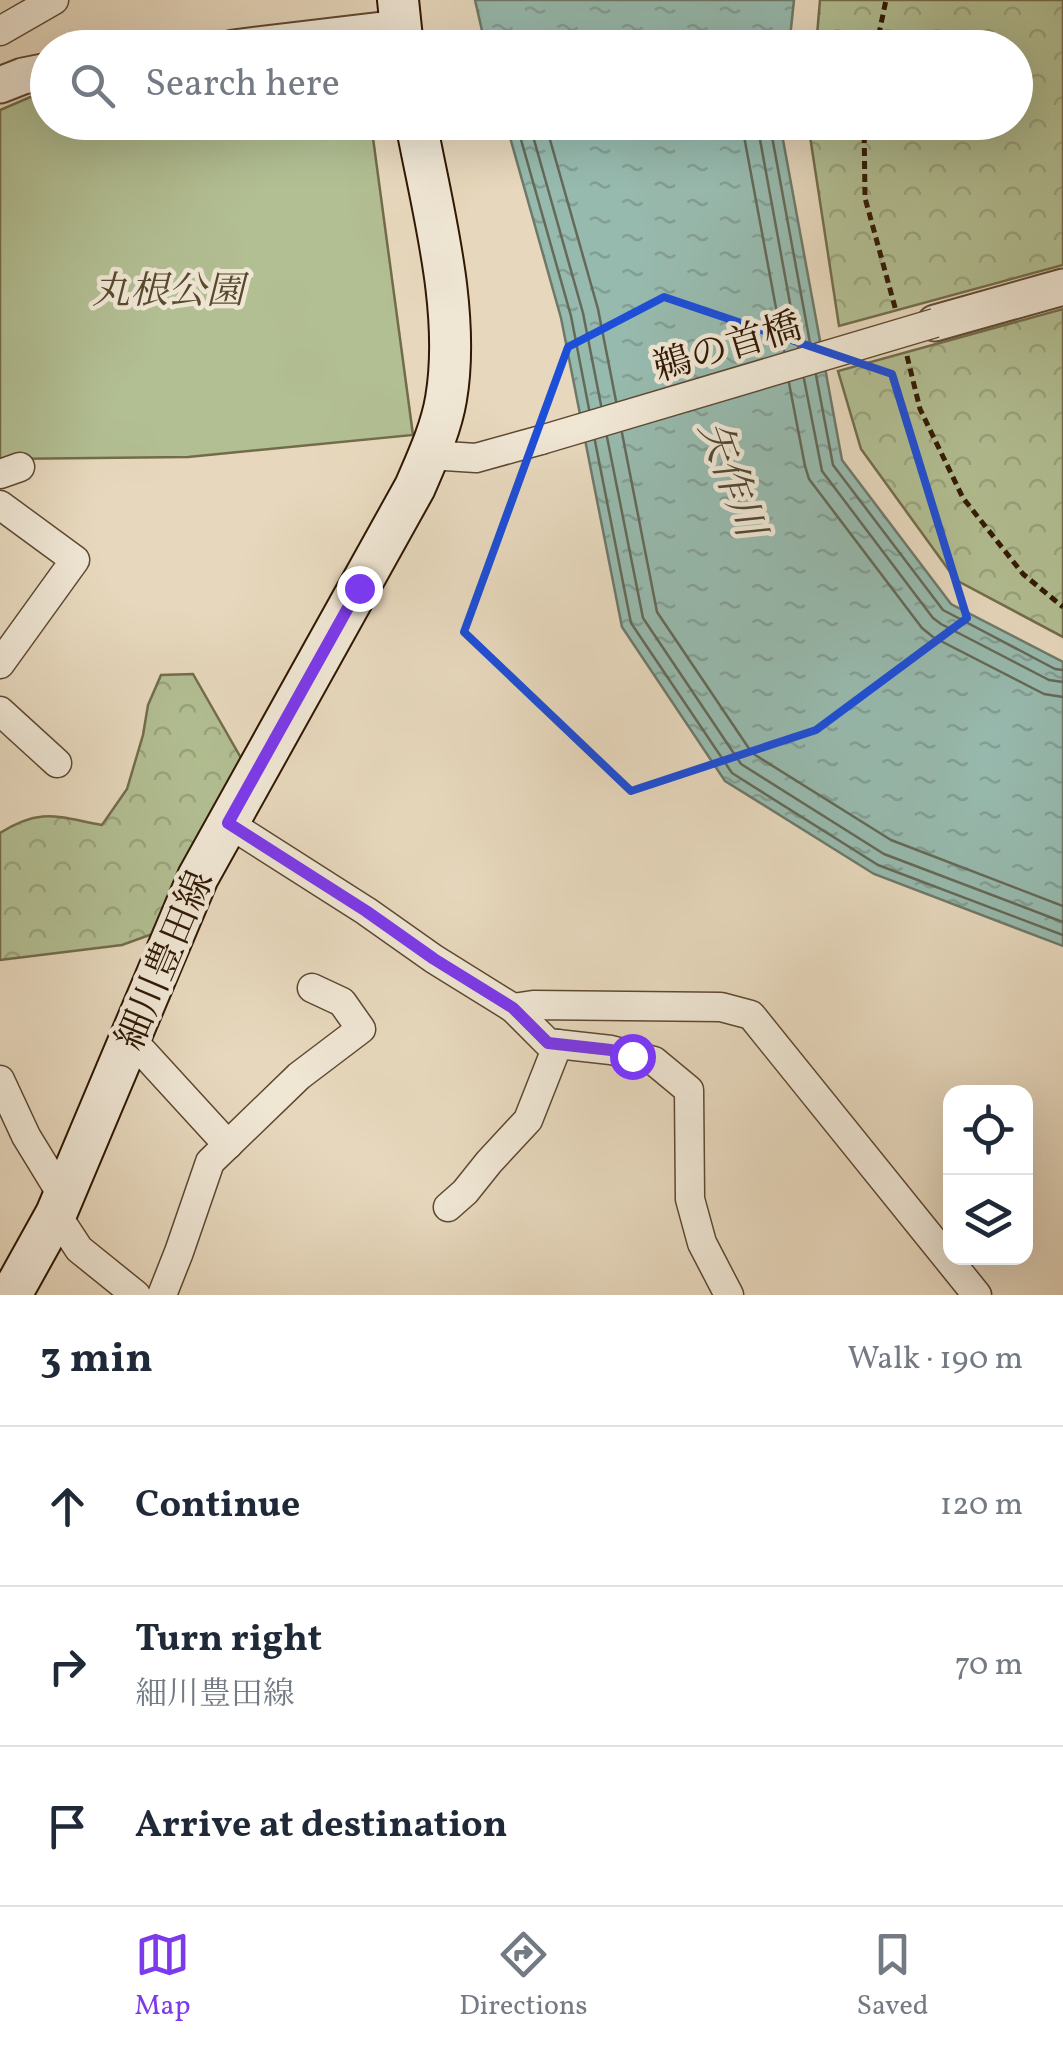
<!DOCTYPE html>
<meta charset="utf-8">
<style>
body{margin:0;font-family:Vollkorn,"Noto Serif JP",serif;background:#f2f2f3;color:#1f2937}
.controls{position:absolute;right:30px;bottom:30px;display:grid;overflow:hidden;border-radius:20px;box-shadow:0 10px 40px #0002}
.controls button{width:90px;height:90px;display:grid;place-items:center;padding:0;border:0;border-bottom:2px solid #e0e1e3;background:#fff;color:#1f2937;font:50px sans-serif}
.stop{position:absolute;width:30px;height:30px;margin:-22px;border:8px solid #7c3aed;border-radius:50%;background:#fff}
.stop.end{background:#7c3aed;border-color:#fff;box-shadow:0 2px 10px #0008}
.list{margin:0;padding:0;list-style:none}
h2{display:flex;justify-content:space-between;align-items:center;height:130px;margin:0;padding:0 40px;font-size:42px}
h2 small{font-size:32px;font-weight:400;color:#747a83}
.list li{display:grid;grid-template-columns:65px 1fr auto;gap:30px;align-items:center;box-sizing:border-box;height:160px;padding:0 40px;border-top:2px solid #e0e1e3}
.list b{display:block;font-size:38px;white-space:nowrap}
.list p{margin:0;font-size:32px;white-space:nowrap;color:#747a83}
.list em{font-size:32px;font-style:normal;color:#747a83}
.icon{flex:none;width:55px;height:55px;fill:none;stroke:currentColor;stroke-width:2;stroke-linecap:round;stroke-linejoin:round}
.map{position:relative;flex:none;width:1063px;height:1295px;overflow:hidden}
.search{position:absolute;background:#fff;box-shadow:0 10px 40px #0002;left:30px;right:30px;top:30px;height:110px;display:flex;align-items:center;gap:25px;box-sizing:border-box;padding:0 35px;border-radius:55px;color:#747a83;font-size:38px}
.sheet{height:610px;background:#fff}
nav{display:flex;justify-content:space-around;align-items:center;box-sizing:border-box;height:140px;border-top:2px solid #e0e1e3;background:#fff;font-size:28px;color:#747a83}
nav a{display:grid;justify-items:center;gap:5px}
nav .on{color:#7c3aed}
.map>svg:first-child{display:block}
.green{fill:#b2bf93;stroke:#726c4b;stroke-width:2.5}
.forest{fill:url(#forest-crowns);stroke:#726c4b;stroke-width:2.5}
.water{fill:url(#water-ripples);stroke:#6e796a;stroke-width:2.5}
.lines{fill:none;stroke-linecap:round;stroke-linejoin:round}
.shore{stroke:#646958;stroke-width:2.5}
.minor-casing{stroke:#5e4832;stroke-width:31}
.tertiary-casing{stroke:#5e4832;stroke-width:39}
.secondary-casing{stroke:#311803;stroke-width:44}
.path{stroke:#311803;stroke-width:5;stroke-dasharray:8 5;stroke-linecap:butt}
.minor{stroke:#efe6d4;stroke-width:28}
.tertiary{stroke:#efe6d4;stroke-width:35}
.secondary{stroke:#efe6d4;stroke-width:40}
.minor-bridge-casing{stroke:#5e4832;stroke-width:31;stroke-linecap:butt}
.minor-bridge{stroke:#efe6d4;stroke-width:28}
.route{stroke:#7c3aed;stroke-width:12}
.marked{fill:none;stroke:#1d4ed8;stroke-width:8;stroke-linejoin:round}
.labels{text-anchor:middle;stroke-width:9;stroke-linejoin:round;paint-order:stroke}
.park-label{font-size:38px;font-style:italic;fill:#584a2e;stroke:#efe6d4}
.street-label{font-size:38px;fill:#311803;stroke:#efe6d4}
.water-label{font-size:40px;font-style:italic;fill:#504936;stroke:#efe6d4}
</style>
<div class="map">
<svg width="1063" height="1295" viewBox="0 0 1063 1295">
<defs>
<pattern id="forest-crowns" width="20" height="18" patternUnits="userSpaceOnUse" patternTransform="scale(2.5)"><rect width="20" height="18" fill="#b2bf93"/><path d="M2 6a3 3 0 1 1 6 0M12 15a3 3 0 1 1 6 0" fill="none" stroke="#9aa37d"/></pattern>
<pattern id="water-ripples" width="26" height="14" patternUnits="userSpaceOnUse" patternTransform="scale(2.5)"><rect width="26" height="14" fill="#97baae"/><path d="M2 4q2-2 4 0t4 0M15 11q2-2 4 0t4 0" fill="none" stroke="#839f94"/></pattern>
</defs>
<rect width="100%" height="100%" fill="#e7d8bd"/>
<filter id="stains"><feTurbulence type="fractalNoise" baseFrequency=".002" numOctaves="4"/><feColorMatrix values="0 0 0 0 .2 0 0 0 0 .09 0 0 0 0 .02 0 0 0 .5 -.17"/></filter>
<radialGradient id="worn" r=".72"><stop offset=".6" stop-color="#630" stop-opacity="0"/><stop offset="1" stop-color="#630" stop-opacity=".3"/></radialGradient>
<polygon class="green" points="47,94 48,122 371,123 413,435 188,457 0,459 0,110 35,95"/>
<g class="forest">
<polygon points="820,0 1063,0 1063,265 839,326 808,123 1016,122 1016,48 816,47"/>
<polygon points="1063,309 1063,637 956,580 861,449 838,371"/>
<path d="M193 674 241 758 158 932 122 945 0 960V833C41 807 58 817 102 825L127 789 143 735 148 705 161 675Z"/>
</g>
<g class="water">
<polygon points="475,0 794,0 789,47 486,48"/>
<polygon points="506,123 782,123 781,129 842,460 951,604 1063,662 1063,946 874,874 725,781 622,627 561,318"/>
</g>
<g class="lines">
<g class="shore">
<polyline points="516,122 571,316 589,409"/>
<polyline points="529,122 583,313 601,405"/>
<polyline points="545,122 598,309 616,401"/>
<polyline points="744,122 744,136 784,351"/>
<polyline points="759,122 759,134 798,347"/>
<polyline points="772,122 771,131 810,343"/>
<polyline points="816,375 833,465 943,610 1055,669 1063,670"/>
<polyline points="804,379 822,471 933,618 941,624 1049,680 1063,682"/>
<polyline points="789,383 805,466 809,479 922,628 933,637 1044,694 1063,697"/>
<polyline points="622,433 657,612 752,753 891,840 1063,906"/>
<polyline points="607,437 643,618 741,764 884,854 1063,922"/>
<polyline points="595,441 631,623 732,773 878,865 1063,935"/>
</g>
<g class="minor-casing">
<g id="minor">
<polyline points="0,31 54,0"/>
<polyline points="429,455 476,458 541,440"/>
<polyline points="0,474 20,467"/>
<polyline points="0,505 75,560 0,664"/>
<polyline points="0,711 57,763"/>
<polyline points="228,823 366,911 434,959 513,1008 548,1043 611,1050 654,1061 689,1090 690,1199 702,1243 729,1295"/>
<polyline points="513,1008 533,1005 721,1007 751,1015 977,1295"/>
<polyline points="131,1039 228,1145"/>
<polyline points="0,1080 26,1136 62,1195"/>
<polyline points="448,1207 465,1192 489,1162 528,1120 558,1044"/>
<polyline points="56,1214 79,1249 136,1295"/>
<polyline points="162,1295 179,1252 210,1162 299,1076 361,1029 342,1002 312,988"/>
</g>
</g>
<g class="tertiary-casing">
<g id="tertiary">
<polyline points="233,48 399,28"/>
<polyline points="0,85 23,76 48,71"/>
<polyline points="935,323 1063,287"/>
</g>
</g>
<g class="secondary-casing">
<g id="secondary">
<polyline points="398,0 403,48"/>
<path d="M11 1295 56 1214 198 877 415 487C427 459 441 429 446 399 461 312 432 208 416 122"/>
</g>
</g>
<g class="path">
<polyline points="876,48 886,0"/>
<polyline points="864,122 865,198 896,311"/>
<polyline points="907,356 920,409 963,498 1023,574 1063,607"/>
</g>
<use href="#minor" class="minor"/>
<use href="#tertiary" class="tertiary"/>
<use href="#secondary" class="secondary"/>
<g class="minor-bridge-casing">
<polyline id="minor-bridge" points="541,440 935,323"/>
</g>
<use href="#minor-bridge" class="minor-bridge"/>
</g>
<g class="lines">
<polyline class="route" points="359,588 228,823 366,911 434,959 513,1008 548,1043 611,1050 632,1056"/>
</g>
<path class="marked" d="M664 297 892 374 967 618 816 730 631 791 464 632 568 347Z"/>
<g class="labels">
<g class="park-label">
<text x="168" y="303">丸根公園</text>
</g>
<g class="street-label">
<text transform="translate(727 346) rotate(-17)" y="13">鵜の首橋</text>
<text transform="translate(164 960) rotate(-67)" y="13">細川豊田線</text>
</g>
<g class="water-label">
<text transform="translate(733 478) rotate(70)" y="14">矢作川</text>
</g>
</g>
<rect width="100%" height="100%" filter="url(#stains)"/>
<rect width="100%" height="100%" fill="url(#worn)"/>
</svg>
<div class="controls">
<button><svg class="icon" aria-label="locate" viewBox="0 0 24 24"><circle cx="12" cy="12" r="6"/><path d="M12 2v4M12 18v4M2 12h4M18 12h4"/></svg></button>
<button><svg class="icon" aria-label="layers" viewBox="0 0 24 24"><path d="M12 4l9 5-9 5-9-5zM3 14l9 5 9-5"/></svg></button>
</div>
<div class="stop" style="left:632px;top:1056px"></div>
<div class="stop end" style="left:359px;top:588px"></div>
<div class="search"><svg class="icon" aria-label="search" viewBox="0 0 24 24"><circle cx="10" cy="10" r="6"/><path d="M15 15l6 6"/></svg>Search here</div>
</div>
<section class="sheet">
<h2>3 min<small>Walk · 190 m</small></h2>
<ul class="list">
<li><svg class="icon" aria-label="ahead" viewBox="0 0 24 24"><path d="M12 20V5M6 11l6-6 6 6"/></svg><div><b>Continue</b></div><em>120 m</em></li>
<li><svg class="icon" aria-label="right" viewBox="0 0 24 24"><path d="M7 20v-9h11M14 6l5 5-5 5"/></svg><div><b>Turn right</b><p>細川豊田線</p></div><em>70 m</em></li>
<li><svg class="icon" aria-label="arrive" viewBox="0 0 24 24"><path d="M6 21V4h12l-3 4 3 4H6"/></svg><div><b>Arrive at destination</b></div></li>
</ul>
</section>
<nav>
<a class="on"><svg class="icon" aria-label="map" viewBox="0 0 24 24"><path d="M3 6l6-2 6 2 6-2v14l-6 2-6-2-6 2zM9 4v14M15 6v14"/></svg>Map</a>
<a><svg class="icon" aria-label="directions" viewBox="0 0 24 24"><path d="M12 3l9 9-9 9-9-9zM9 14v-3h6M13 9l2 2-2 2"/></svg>Directions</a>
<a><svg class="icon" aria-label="saved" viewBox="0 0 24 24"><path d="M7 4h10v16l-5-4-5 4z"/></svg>Saved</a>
</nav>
